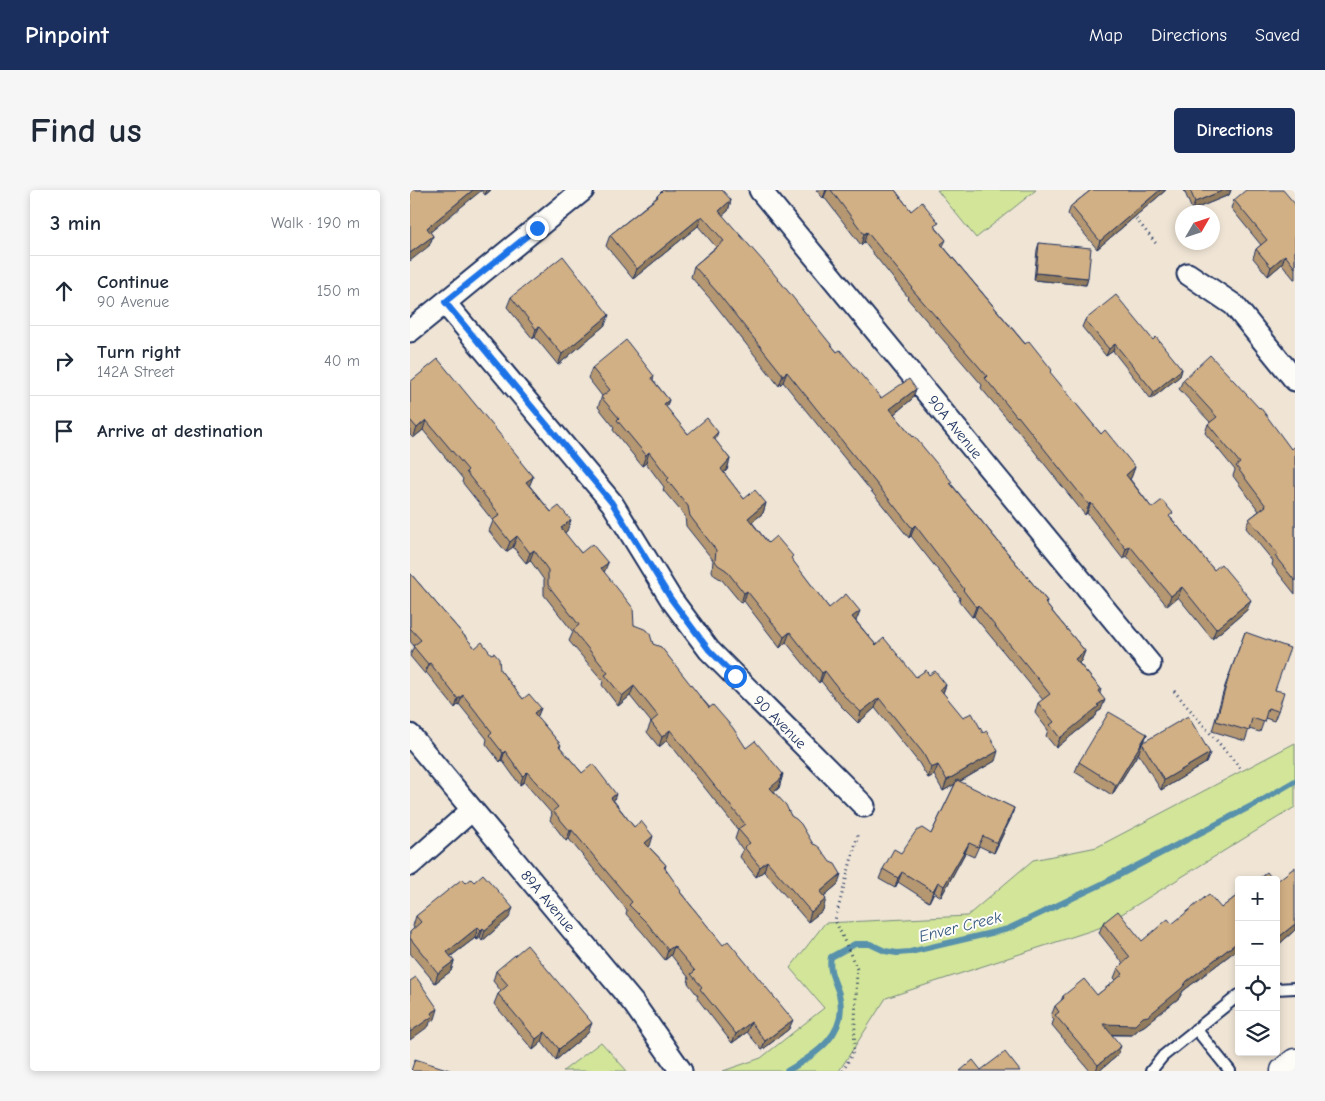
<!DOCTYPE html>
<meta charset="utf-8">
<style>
body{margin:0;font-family:"Comic Neue",sans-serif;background:#f6f6f7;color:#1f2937}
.controls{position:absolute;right:15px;bottom:15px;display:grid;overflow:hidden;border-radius:5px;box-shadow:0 2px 8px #0003}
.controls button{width:45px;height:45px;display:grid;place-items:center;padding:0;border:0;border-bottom:1px solid #e0e1e3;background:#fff;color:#1f2937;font:25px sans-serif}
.compass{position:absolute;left:765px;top:15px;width:45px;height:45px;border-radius:50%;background:#fff;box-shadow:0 2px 8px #0003;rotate:51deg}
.stop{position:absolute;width:15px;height:15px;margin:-11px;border:4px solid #1a73e8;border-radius:50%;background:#fff}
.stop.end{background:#1a73e8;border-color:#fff;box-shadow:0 1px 5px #0008}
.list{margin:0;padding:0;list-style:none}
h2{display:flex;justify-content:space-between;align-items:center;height:65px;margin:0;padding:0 20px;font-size:21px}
h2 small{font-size:16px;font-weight:400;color:#747a83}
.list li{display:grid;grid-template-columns:32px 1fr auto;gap:15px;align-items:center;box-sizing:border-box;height:70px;padding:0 20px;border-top:1px solid #e0e1e3}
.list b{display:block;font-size:19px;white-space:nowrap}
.list p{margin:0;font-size:16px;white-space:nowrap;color:#747a83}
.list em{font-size:16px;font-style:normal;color:#747a83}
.icon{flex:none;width:28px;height:28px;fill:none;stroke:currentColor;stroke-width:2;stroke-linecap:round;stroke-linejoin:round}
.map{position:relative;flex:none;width:885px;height:881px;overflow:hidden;border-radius:5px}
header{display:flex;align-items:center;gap:30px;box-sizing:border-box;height:70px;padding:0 25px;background:#1b2f5e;color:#fff}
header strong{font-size:24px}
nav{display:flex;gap:28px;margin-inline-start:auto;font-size:18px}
.intro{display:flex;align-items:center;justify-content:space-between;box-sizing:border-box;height:120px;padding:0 30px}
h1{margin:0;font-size:35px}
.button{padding:12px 22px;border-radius:5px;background:#1b2f5e;color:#fff;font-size:18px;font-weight:700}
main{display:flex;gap:30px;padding:0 30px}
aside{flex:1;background:#fff;border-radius:5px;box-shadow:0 2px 8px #0003}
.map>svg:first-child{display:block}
.green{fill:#d2e599;stroke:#768a7c}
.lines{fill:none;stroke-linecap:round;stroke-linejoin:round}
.stream{stroke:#5991ab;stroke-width:6}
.service-casing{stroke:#1b2f5e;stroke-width:14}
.minor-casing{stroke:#1b2f5e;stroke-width:25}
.secondary-casing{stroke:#1b2f5e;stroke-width:31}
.path{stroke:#1b2f5e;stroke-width:3;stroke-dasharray:1 4;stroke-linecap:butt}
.service{stroke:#fdfcf7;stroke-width:10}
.minor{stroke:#fdfcf7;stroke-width:21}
.secondary{stroke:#fdfcf7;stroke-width:28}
.wall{fill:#b59772;stroke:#1b2f5e}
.shaded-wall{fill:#937b5d;stroke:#1b2f5e}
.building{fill:#d2b085;stroke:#1b2f5e}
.route{stroke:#1a73e8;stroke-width:6}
.labels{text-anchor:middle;stroke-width:4;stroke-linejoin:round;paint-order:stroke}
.street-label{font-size:15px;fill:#1b2f5e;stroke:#fdfcf7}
.water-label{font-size:16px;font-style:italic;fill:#35587e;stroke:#fdfcf7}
</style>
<header>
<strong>Pinpoint</strong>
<nav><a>Map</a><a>Directions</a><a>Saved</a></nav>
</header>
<div class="intro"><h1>Find us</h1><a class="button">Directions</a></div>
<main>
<aside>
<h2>3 min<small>Walk · 190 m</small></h2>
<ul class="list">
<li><svg class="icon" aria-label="ahead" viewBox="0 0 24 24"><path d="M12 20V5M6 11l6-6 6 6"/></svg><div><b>Continue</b><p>90 Avenue</p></div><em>150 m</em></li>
<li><svg class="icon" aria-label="right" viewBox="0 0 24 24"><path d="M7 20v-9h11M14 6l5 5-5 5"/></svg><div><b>Turn right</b><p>142A Street</p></div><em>40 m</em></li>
<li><svg class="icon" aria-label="arrive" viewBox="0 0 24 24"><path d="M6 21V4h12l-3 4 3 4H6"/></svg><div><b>Arrive at destination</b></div></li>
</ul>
</aside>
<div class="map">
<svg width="885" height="881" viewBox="0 0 885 881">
<rect width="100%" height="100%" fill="#f0e5d5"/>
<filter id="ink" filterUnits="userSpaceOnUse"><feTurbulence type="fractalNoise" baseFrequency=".02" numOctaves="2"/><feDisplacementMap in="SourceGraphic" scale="10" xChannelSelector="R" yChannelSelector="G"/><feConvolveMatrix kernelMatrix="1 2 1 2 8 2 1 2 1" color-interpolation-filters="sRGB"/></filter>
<g filter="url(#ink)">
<g class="green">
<polygon points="527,0 626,0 566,48"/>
<polygon points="885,553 885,617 689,738 476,808 429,881 313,881 351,868 414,818 380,778 415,733 557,726 623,670 687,657"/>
<polygon points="191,852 217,881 153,881"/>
</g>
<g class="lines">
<path class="stream" d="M377 881C407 864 439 843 429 804 425 791 418 781 421 767L445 754H460L475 761 487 763 500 762 598 739 692 694 851 611 885 591"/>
<g class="service-casing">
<g id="service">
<polyline points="866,799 885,798"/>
<polyline points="786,839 820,881"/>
<polyline points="741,881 753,866 829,805"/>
</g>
</g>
<g class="minor-casing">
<g id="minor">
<polyline points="350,0 740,474"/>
<polyline points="778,84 824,115 885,190"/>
<polyline points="35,113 202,313 261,409 299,460 454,616"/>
<polyline points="0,141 173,0"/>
<polyline points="0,545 224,814 271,881"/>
<polyline points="0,675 62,620"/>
</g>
</g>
<g class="secondary-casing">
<polyline id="secondary" points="875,881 885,873"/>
</g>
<g class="path">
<polyline points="723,25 748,56"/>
<polyline points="764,501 831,579"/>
<polyline points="433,881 444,860 447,779 425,730 448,645"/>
</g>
<use href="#service" class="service"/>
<use href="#minor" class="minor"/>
<use href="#secondary" class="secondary"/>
</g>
<g class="wall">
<polygon points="0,0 81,0 75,5 71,0 20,42 23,46 19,56"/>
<polygon points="406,0 485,0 501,21 527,39 536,50 533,56 691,244 725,277 721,288 720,289 742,318 761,328 837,420 802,449 768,407 757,416 717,366 713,369 677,323 675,325 605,237 604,237 571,198 572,195 497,108 498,107 454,52 451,55 414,7 413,8"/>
<polygon points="681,0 756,0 687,59 658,24 661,16"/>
<polygon points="774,0 821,0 819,5 782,20"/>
<polygon points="247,6 321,10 318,21 312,25 427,162 471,208 506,199 502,209 484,224 637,411 636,414 675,461 671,471 669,473 691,499 690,503 691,520 687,522 686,526 646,558 636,546 638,540 625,523 628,513 633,510 564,426 562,427 549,411 550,408 501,346 499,348 373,192 369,196 303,112 281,87 284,76 306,57 288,36 223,89 196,56 200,45 246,8"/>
<polygon points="824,10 885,14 885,89 884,89 872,74 858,86 843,68 846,59 851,55 821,18"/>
<polygon points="629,53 678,88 676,95 624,90 627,60"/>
<polygon points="101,107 195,135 148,175 125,147 123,149 97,117"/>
<polygon points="675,130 743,150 772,179 770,186 741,209 703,161 696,166 672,137"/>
<polygon points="182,178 244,186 243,190 259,210 256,217 278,244 305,250 320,269 317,280 314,283 334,309 356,313 353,323 342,332 358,353 382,370 419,418 446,431 466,455 506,487 519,485 536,495 533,503 585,571 549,592 604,618 601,628 584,663 569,656 564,667 555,663 531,707 524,702 519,712 488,692 485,698 469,689 473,679 491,663 521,644 545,594 533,601 524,585 518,588 509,573 465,518 448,533 431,516 411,491 409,493 376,452 370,458 334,411 331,413 312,390 304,385 302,381 303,370 276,336 275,326 253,300 254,297 236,273 232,276 203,240 204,237 188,217 192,206 178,188"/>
<polygon points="773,190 881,259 885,256 885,404 862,375 863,371 836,338 839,329 849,321 823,286 825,280 795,243 798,234 800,232 769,199"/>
<polygon points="0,192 111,270 110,272 123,287 119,295 157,341 154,343 171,363 194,382 224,435 243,454 336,558 372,587 369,598 364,602 381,626 403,654 428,694 414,706 413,720 398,732 354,681 346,687 330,667 333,660 325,649 328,640 257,550 249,557 237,542 241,532 220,506 208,516 192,495 193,491 159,451 163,442 134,405 134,390 120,370 116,373 103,357 96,362 79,341 83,331 52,292 53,289 13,240 3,248 0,245"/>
<polygon points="0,383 65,458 90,480 113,509 131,518 127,527 151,555 150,557 172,583 204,611 224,637 240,656 239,657 256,675 255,679 271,703 379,839 352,860 337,842 322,853 287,808 288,806 278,793 279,788 261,765 255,770 233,743 216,724 217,720 159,649 156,651 140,630 142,624 114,592 110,595 92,570 90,572 76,554 77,549 49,514 45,518 16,482 15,484 0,466 4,456 0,451"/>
<polygon points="835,442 865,500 868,521 864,531 855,528 850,542 839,539 835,551 802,541 815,496"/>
<polygon points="737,544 734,552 800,563 796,573 751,600 728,563 729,562 702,605 665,582 669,572"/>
<polygon points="866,692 885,740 866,757"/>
<polygon points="56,693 99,728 72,751 70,748 67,750 65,748 40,767 44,771 41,781 25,793 0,763 0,742 4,738 3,736 6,726"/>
<polygon points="829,704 829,758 773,801 769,808 734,836 730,838 722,845 702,845 707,866 689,881 680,881 642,835 644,829 641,826 645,816 651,811 653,806 687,805 706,790 704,788 708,778 713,773 689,743 693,733 732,751 762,734 811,718"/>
<polygon points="86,781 178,843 146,870 132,852 123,860 84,814 88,804 91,801 83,791"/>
</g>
<g class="shaded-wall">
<polygon points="63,0 72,0 13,48 17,38"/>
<polygon points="77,0 81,0 75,5"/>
<polygon points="416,0 417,0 414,7 413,8"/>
<polygon points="750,0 756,0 687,59 690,51"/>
<polygon points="814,0 821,0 819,5 782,20 785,12"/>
<polygon points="321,10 318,21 305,32 309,21"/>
<polygon points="292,26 288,36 223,89 227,79"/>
<polygon points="457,42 454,52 451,55 454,44"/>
<polygon points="23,46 19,56 0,71 0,63"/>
<polygon points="875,65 872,74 858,86 861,77"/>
<polygon points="626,83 678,88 676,95 624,90"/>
<polygon points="199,125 195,135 148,175 152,164"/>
<polygon points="129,137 125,147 123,149 126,139"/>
<polygon points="705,154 703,161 696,166 699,159"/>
<polygon points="772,179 770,186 741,209 744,202"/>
<polygon points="377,182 373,192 369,196 373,185"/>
<polygon points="506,199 502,209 477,230 480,219"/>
<polygon points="259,210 255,220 254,214"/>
<polygon points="16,230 13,240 3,248 7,238"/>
<polygon points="308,242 304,253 303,247"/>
<polygon points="239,262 236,273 232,276 236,265"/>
<polygon points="320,269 317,280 307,289 311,279"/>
<polygon points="725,277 721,288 712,295 716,285"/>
<polygon points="123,287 119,297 116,292"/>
<polygon points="356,313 353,323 335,338 338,328"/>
<polygon points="681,313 677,323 675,325 679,315"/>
<polygon points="161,330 157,341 147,349 151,338"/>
<polygon points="505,335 501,346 499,348 502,338"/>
<polygon points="107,346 103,357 96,362 100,352"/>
<polygon points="720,356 717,366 713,369 716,359"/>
<polygon points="124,360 120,370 116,373 120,363"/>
<polygon points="198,373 194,383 191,378"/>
<polygon points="772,397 768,407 757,416 761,406"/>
<polygon points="337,401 334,411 331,413 334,403"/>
<polygon points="841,410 837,420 802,449 806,439"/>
<polygon points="568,415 564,426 562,427 566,417"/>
<polygon points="450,421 446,431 442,427"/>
<polygon points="380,442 376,452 370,458 374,447"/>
<polygon points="675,461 671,471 662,479 665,469"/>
<polygon points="20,473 16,482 15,484 18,474"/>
<polygon points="415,481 411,491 409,493 412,483"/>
<polygon points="536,495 532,505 530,499"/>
<polygon points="224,496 220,506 208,516 212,506"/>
<polygon points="53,505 49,514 45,518 48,509"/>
<polygon points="469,508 465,518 448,533 451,522"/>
<polygon points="695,510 691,520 687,522 686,526 646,558 650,548 687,515"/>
<polygon points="131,518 127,528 124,523"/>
<polygon points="260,540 257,550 249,557 252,547"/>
<polygon points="737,544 733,554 732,553 729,562 702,605 706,595"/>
<polygon points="95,561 92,570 90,572 93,563"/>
<polygon points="588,561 585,571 533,601 537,590"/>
<polygon points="800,563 796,573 751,600 754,590"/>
<polygon points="528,575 524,585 518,588 521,578"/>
<polygon points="117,582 114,592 110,595 113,586"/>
<polygon points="373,584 369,598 356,608 360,598"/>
<polygon points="206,604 203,613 201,608"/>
<polygon points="604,618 601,628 584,663 587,653"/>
<polygon points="162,640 159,649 156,651 160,641"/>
<polygon points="243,646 240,656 232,662 235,653"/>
<polygon points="559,653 555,663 531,707 534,696"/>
<polygon points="357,671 354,681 346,687 350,677"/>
<polygon points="492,682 488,692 485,698 488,688"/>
<polygon points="431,684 428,694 407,712 410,702"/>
<polygon points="528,692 524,702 519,712 523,701"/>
<polygon points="416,709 413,720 398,732 401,722"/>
<polygon points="103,718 99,728 72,751 75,740"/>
<polygon points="885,734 885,740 866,757 869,747"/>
<polygon points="68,737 65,748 33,772 37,762"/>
<polygon points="73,738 70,748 67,750 71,740"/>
<polygon points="829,751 829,758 773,801 769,808 734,836 730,838 722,845 690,844 693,834 777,791"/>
<polygon points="264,756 261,765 255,770 258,760"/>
<polygon points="44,771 41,781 25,793 28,783"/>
<polygon points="28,819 25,829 20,832 19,836 0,850 0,842 21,823"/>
<polygon points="383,830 379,839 352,860 355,851"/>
<polygon points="341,832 337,842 322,853 326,844"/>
<polygon points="182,833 178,843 146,870 149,859"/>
<polygon points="135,842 132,852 123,860 126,849"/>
<polygon points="711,856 707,866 689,881 686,881 688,875"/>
</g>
<g class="building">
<polygon points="0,0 63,0 17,38 23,46 0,63"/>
<polygon points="253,0 312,0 321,10 309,21 360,79 427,162 430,160 471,208 499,189 506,199 480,219 503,247 504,246 542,292 540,293 637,411 635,413 675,461 665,469 691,499 688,501 695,510 687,515 689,516 650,548 640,535 644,532 628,513 640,504 568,415 566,417 553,400 554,399 505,335 502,338 377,182 373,185 307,102 284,76 314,51 292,26 227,79 200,45 248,7 247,6"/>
<polygon points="421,0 485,0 501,21 512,12 529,33 524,36 536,50 531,54 615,154 619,151 642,180 640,182 691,244 695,240 725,277 716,285 742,318 752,310 763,323 759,326 804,380 811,374 841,410 806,439 772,397 761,406 720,356 716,359 681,313 679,315 608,226 607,227 575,188 577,186 501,98 502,97 457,42 454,44"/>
<polygon points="681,0 750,0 690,51 661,16"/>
<polygon points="780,0 814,0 785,12"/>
<polygon points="836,0 873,0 885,14 885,78 875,65 861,77 846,59 857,50 824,10"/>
<polygon points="629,53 681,58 678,88 626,83"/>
<polygon points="153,66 199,125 152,164 129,137 126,139 101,107"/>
<polygon points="706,105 743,150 746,147 772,179 744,202 705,154 699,159 675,130"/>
<polygon points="216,150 244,186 241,188 259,210 254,214 278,244 297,228 308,242 303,247 320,269 311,279 334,309 345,300 356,313 338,328 358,353 366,346 383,366 381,368 419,418 436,404 450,421 442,427 466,455 474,448 506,487 516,480 519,485 525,481 536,495 530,499 553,527 562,523 573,543 577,541 588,561 537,590 528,575 521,578 513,563 469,508 451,522 434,506 415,481 412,483 380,442 374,447 337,401 334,403 316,380 308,375 305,371 306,360 280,326 278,316 257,290 259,288 239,262 236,265 207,230 209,228 191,207 200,200 182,178"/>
<polygon points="800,165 849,218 850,217 881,259 885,256 885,391 865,366 868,364 839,329 856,316 826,276 830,273 798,234 807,227 773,190"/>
<polygon points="28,169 111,270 110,271 123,287 116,292 141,322 149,316 161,330 151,338 171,363 182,354 198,373 191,378 223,418 224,435 237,440 240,444 243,454 251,457 255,462 299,518 303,515 323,538 336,558 345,551 373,584 371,586 372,588 360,598 376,615 381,626 386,629 391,634 403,654 406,655 410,658 420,672 425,674 431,684 410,702 416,709 401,722 357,671 350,677 334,657 340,653 328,639 335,634 260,540 252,547 241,532 248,526 224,496 212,506 195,485 198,483 163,440 169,435 138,395 138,380 124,360 120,363 107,346 100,352 83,330 90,325 56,282 58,280 16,230 7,238 0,230 0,192"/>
<polygon points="0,383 65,458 72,452 81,464 84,463 89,469 90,480 113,509 119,504 131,518 124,523 151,555 149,556 172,583 183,574 206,604 201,608 224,637 231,631 243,646 235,653 256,675 254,677 271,701 270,702 313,755 318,751 383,830 355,851 341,832 326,844 290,799 292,797 281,784 285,781 264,756 258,760 237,733 219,715 222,712 162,640 160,641 143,621 148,617 117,582 113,586 95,561 93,563 79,545 82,542 53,505 48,509 20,473 18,474 3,456 11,450 0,438"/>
<polygon points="835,442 880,458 865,500 874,502 868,521 858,518 854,532 842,528 839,541 806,531 819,486"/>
<polygon points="699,522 737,544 706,595 669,572"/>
<polygon points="778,526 800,563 754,590 732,553"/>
<polygon points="547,590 604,618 587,653 573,646 568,657 559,653 534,696 528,692 523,701 492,682 488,688 473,679 484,659 491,663 506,641 512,638 521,644"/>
<polygon points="885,677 885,734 869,747 867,745 866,746 866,692"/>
<polygon points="857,682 863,690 847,690"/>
<polygon points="73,684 103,718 75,740 73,738 71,740 68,737 37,762 44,771 28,783 0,748 0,742 11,732 6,726 52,689 56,693 61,689 64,692"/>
<polygon points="799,704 811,718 829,704 829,751 777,791 772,798 738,826 733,827 725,835 693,834 711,856 688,875 645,825 649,822 645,816 654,808 653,806 674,789 687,805 713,784 708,778 720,767 693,733 708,721 732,751 758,729 762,734"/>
<polygon points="117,755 182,833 149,859 135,842 126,849 88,804 98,795 86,781"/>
<polygon points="6,787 28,819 21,823 23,826 0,842 0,791"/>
<polygon points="595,862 610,881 550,881 563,870 571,880"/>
<polygon points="5,869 43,881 1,881"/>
</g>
</g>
<g class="lines" filter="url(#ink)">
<polyline class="route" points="127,38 35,112 202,313 261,409 299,460 325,486"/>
</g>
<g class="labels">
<g class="street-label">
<text transform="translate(545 237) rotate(51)" y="5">90A Avenue</text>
<text transform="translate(370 532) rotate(45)" y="5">90 Avenue</text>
<text transform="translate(138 711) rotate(50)" y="5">89A Avenue</text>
</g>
<g class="water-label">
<text transform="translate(550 736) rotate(-14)" y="6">Enver Creek</text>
</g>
</g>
</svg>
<div class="controls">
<button>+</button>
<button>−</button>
<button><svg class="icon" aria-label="locate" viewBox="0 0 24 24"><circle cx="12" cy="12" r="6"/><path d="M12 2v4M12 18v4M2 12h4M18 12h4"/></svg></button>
<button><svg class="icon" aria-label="layers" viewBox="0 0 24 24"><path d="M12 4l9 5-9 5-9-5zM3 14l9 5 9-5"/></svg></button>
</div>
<svg class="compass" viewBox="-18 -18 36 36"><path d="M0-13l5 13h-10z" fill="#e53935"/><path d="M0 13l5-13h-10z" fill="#747a83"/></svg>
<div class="stop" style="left:325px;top:486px"></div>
<div class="stop end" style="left:127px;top:38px"></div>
</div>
</main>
